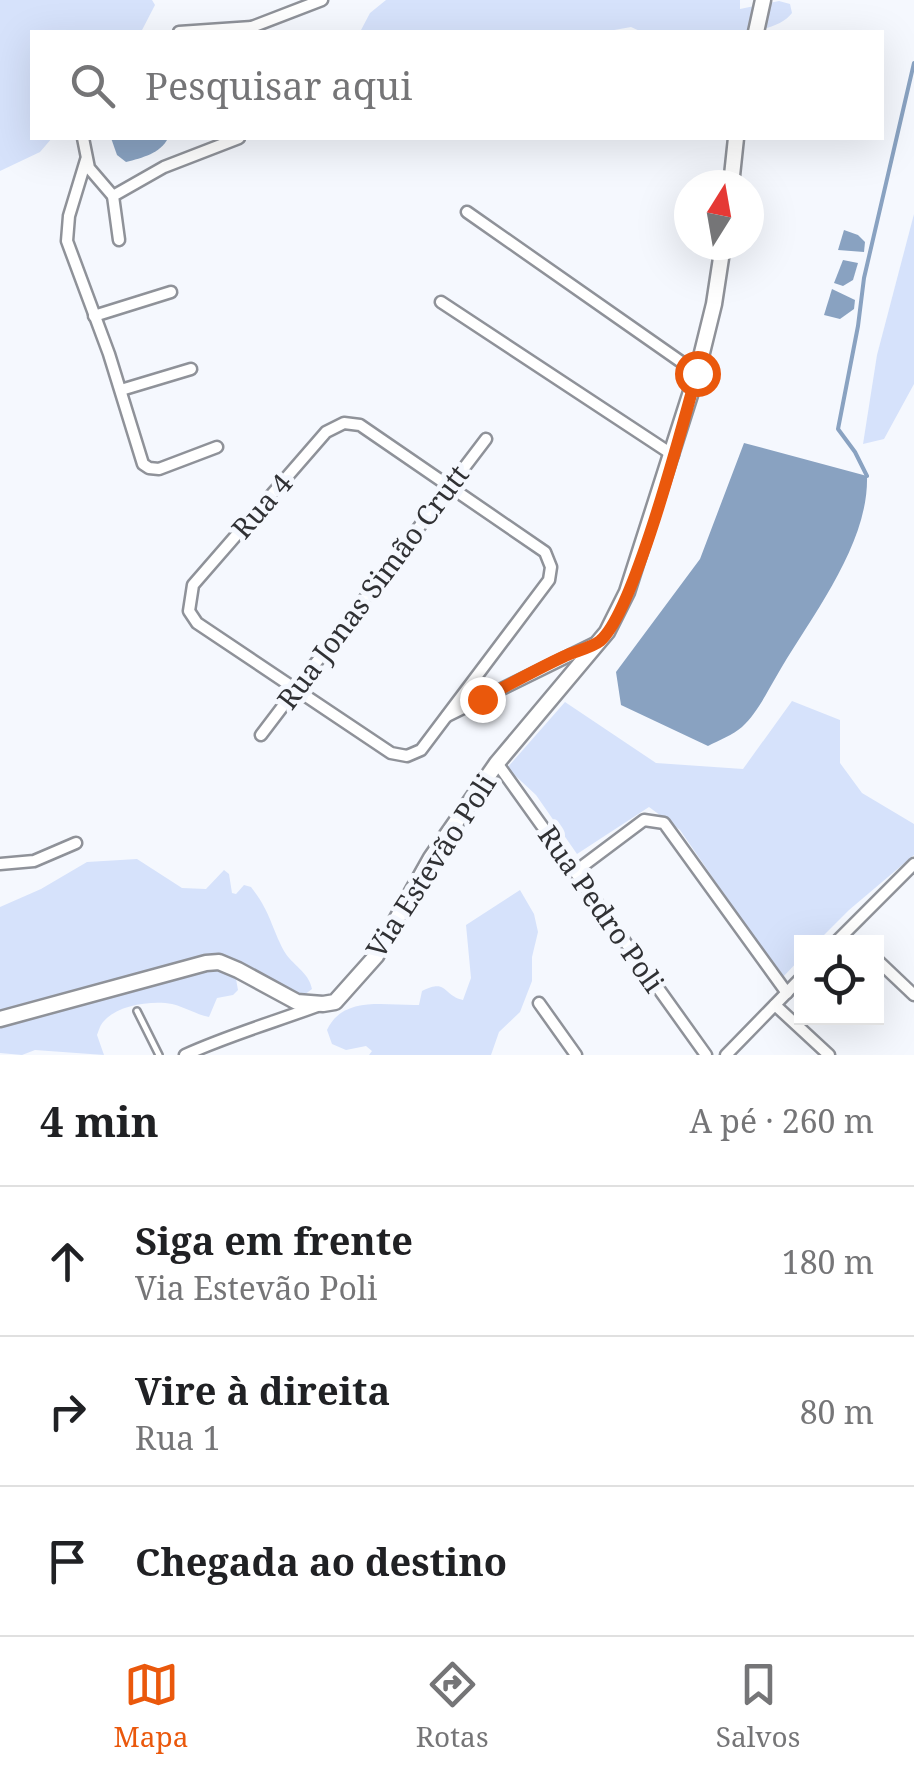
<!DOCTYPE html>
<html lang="pt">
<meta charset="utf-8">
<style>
body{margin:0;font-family:"Noto Serif",serif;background:#f2f2f2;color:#202124}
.controls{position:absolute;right:30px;bottom:30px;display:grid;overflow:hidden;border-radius:0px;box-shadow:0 10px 40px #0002}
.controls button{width:90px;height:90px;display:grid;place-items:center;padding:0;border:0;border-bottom:2px solid #e0e0e0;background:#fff;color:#202124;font:50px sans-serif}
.compass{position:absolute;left:674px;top:170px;width:90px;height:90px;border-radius:50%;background:#fff;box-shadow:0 10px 40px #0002;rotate:11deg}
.stop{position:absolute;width:30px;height:30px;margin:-22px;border:8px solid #ea580c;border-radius:50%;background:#fff}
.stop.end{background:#ea580c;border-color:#fff;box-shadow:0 2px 10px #0008}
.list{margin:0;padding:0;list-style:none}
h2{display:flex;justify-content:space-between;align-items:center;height:130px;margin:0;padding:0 40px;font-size:42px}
h2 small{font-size:32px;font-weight:400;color:#757577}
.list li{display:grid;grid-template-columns:65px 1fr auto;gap:30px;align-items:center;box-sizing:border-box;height:150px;padding:0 40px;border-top:2px solid #e0e0e0}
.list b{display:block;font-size:38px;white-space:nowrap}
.list p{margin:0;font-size:32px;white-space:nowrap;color:#757577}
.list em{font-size:32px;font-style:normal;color:#757577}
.icon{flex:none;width:55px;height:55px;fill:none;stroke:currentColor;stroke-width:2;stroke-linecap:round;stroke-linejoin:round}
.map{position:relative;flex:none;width:914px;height:1055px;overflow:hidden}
.search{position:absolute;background:#fff;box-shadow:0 10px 40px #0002;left:30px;right:30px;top:30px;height:110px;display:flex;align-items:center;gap:25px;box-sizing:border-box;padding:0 35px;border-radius:0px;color:#757577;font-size:38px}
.sheet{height:580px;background:#fff}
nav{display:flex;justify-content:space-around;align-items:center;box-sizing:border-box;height:140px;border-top:2px solid #e0e0e0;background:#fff;font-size:28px;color:#757577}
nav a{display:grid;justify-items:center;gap:5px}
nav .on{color:#ea580c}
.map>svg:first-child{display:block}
.green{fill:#d6e2fb}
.water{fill:#89a2c1}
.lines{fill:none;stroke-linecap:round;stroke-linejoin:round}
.stream{stroke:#89a2c1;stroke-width:4}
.lane-casing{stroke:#8f9299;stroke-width:10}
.street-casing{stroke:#8f9299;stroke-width:15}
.secondary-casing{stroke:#8f9299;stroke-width:19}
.lane{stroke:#fff;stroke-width:5}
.street{stroke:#fff;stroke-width:10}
.secondary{stroke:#fff;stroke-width:14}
.route{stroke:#ea580c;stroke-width:12}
.labels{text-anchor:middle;stroke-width:10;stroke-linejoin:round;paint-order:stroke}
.street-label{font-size:28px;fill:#303134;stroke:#f5f8fe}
</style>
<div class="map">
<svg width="914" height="1055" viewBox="0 0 914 1055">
<rect width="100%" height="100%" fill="#f5f8fe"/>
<g class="green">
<polygon points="0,0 152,0 155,5 141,32 32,32 32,138 52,138 40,152 0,171"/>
<path d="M386 0H740V9L779 1 790 4 792 13C770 43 679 32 642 32L631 27 603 32H360L370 13Z"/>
<polygon points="914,214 914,384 884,439 863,444 877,355"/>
<polygon points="792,701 840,720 840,763 862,793 914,824 914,855 849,910 817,942 802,942 801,958 782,978 680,830 649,807 577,854 536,795 507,768 565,702 656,763 743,769"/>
<path d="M137 859 182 888 206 889 224 870 229 874 232 893 236 894 244 885 251 887C270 911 271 926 284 951 292 965 309 972 312 989L300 998 222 966 236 979 238 990 233 995 217 998 209 1017C195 1014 185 1007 172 1004 153 1000 117 1005 104 1021 100 1025 99 1030 97 1035L104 1055 35 1050 22 1055 0 1053V907L41 889 87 862Z"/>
<path d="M520 890 534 914 538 932 532 957V981L520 1012 499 1032 491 1055H369L372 1051 366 1046 346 1050 332 1044 327 1030C343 995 386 1006 419 1005L422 991C448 978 442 995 463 1000L471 978 466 925Z"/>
</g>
<g class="water">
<path d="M111 138H168C161 153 142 158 126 162L117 155Z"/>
<polygon points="844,230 858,235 865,242 864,252 838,250"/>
<polygon points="843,260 858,263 853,280 843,286 834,283"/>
<polygon points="832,289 855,300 854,309 840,319 824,315"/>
<path d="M744 443 867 476C869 546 809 619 776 677 766 694 757 713 742 727 733 735 719 740 708 746L621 705 616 672 700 559Z"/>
</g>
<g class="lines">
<polyline class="stream" points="867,476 855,452 838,429 858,326 864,278 914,63"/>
<g class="lane-casing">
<polyline id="lane" points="137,1011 159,1055"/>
</g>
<g class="street-casing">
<g id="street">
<polyline points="179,32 252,27"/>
<polyline points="253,32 252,27 322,0"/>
<polyline points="83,138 89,168 113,196"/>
<polyline points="86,160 69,216 67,241 109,354 143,464 149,468 159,469 217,447"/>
<polyline points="467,212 697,373"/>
<polyline points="119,240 113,196 164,167 239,138"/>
<polyline points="441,302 673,455"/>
<polyline points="94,316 171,292"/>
<polyline points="121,390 191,369"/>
<polygon points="344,423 360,425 545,552 551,567 549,580 421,750 407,756 391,753 197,623 189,611 193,585 326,432"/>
<polyline points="447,716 593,644"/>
<polyline points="261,735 486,439"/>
<polyline points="497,763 706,1055"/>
<polyline points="0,864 34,861 76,843"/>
<polyline points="576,871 644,820 664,823 787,993"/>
<polyline points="836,942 914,864"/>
<polyline points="876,959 914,995"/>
<polyline points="539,1003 576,1055"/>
<polyline points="775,1005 829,1055"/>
<path d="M185 1055C229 1035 274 1022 320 1005"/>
<polyline points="726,1055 802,977"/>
</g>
</g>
<g class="secondary-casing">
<g id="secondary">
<polyline points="756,32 763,0"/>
<polyline points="731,185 736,138"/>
<polyline points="0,1019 206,963 219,962 238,970 297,1002 323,1004 335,1002 376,956 431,858 497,763 607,632 627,592 697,373 714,304 723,245"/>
</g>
</g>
<use href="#lane" class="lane"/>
<use href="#street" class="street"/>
<use href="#secondary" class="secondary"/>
</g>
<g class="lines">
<path class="route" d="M482 699C510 684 537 669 565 656 575 651 591 648 600 641 634 613 683 423 697 373"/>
</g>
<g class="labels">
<g class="street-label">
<text transform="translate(262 506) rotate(-49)" y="10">Rua 4</text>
<text transform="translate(373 587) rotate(-53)" y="10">Rua Jonas Simão Crutt</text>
<text transform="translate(431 866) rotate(-57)" y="10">Via Estevão Poli</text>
<text transform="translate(601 909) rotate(55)" y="10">Rua Pedro Poli</text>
</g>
</g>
</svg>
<div class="controls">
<button><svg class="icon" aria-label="locate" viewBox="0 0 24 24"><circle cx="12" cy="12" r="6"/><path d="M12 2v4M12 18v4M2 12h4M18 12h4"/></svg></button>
</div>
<svg class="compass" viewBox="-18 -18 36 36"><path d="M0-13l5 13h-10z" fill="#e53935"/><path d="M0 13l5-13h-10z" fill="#757577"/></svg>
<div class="stop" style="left:697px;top:373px"></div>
<div class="stop end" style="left:482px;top:699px"></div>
<div class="search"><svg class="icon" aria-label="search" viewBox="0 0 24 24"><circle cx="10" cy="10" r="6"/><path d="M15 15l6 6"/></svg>Pesquisar aqui</div>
</div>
<section class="sheet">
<h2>4 min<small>A pé · 260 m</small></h2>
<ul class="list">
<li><svg class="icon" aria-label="ahead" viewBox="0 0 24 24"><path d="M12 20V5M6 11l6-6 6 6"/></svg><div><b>Siga em frente</b><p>Via Estevão Poli</p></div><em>180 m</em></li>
<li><svg class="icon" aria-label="right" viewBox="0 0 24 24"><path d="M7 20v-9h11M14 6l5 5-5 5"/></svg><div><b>Vire à direita</b><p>Rua 1</p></div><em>80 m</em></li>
<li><svg class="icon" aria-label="arrive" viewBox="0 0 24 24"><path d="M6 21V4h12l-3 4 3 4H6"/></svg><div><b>Chegada ao destino</b></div></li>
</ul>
</section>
<nav>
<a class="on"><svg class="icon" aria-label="map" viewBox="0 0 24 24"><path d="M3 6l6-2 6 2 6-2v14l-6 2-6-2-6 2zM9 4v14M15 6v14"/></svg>Mapa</a>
<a><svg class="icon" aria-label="directions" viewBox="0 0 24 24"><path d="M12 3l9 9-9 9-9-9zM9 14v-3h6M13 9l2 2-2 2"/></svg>Rotas</a>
<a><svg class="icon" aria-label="saved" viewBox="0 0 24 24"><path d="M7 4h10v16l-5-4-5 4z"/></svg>Salvos</a>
</nav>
